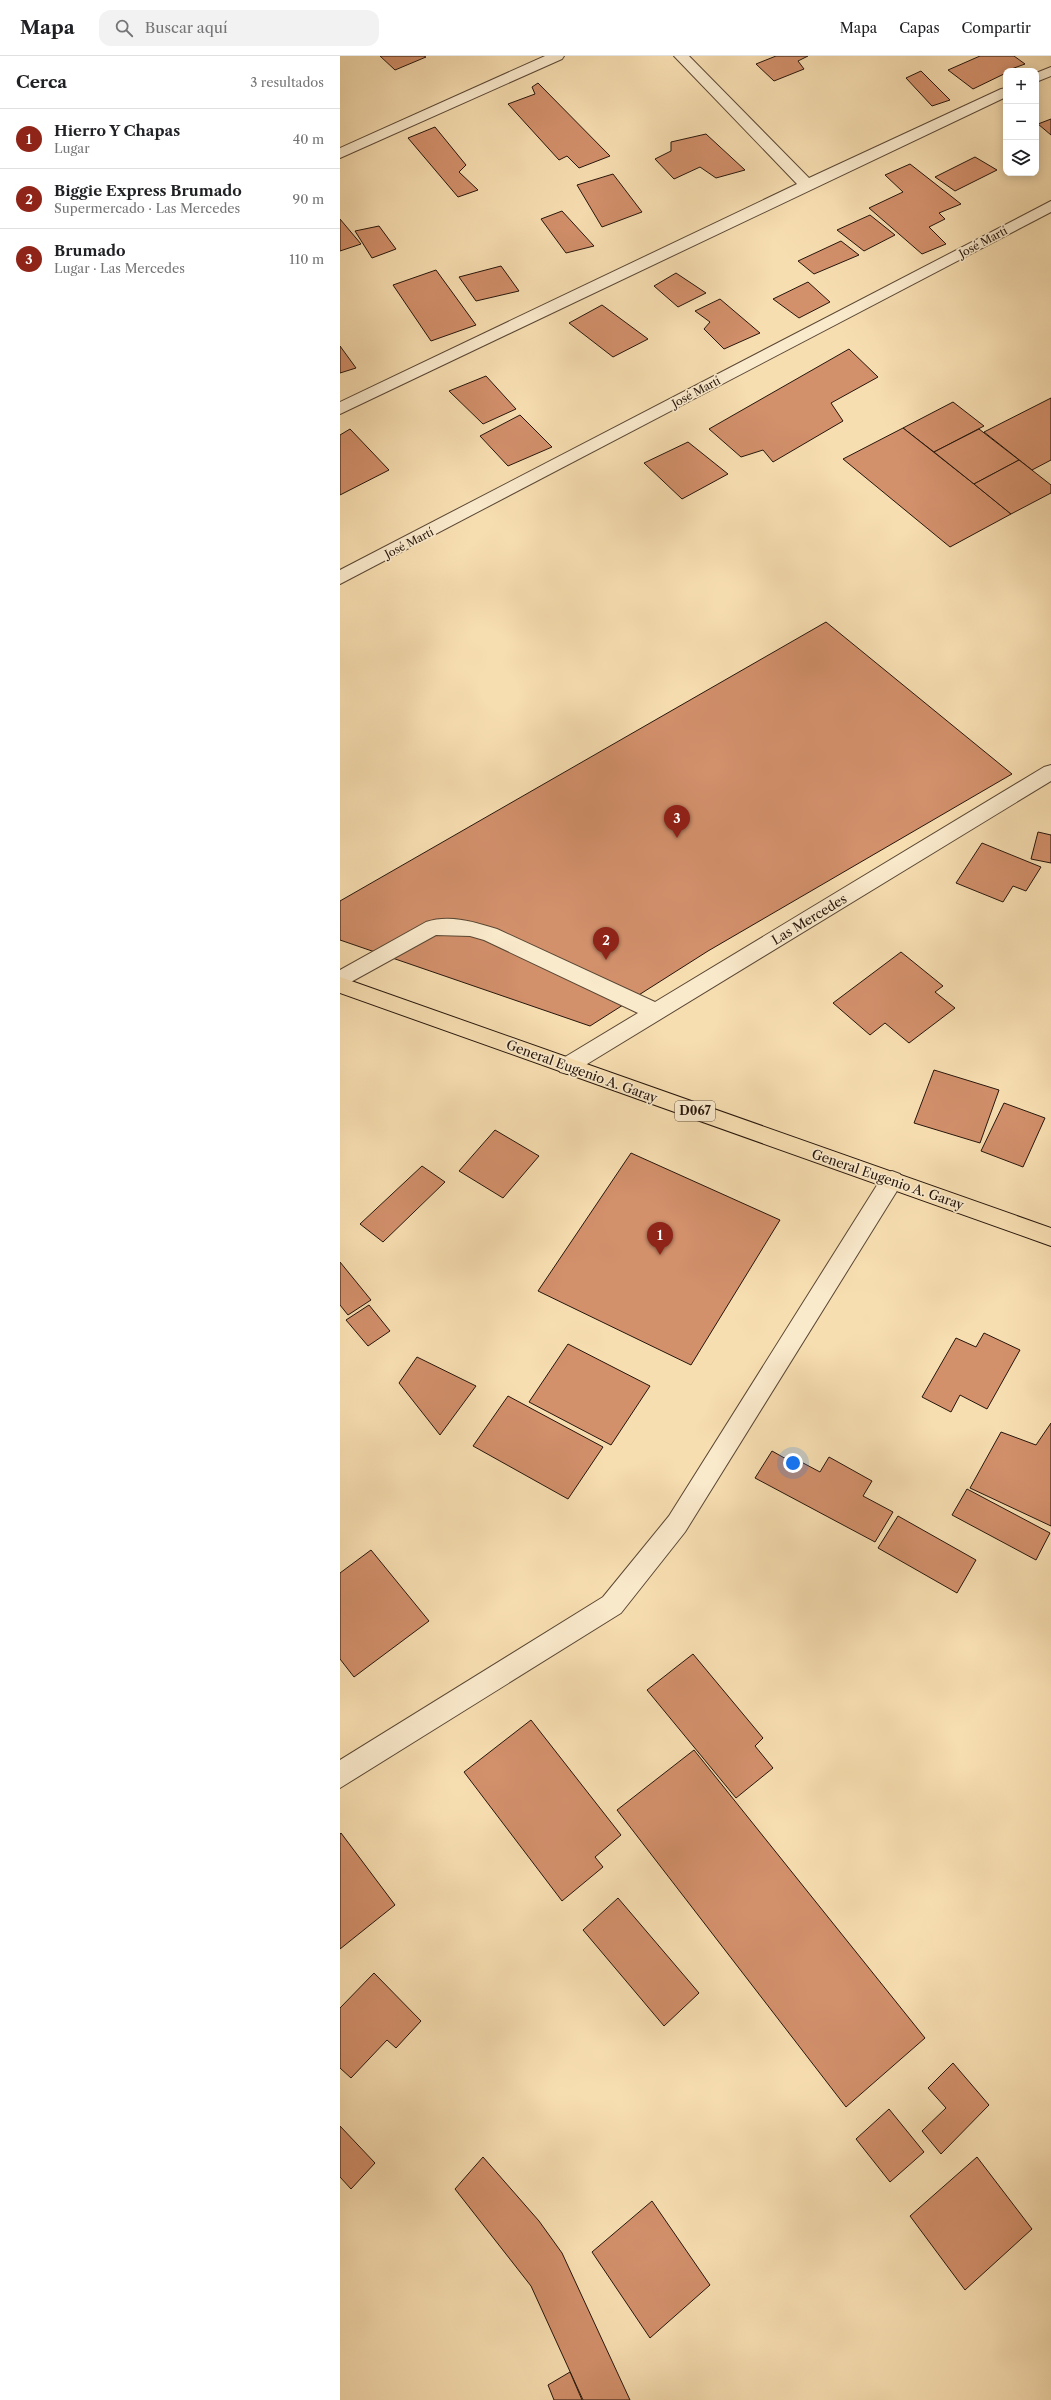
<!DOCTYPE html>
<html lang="es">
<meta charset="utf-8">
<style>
body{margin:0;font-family:"Libre Caslon Text",serif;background:#f2f2f2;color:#202124}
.controls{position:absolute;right:12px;top:12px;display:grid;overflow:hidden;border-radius:8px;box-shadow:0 2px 10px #0003}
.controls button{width:36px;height:36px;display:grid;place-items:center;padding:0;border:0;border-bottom:1px solid #e0e0e0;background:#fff;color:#202124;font:20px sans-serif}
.you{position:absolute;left:453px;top:1407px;width:14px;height:14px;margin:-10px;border:3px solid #fff;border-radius:50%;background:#1a73e8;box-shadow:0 0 0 6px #1a73e833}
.badge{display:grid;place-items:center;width:26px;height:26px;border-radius:50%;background:#8f2418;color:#fff;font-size:13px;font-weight:700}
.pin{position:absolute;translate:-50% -33px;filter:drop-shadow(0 1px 2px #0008)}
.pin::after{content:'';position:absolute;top:21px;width:14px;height:12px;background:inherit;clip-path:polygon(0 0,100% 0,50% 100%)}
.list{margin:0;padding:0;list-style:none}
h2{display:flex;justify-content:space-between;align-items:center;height:52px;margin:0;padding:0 16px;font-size:17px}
h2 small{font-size:13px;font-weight:400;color:#757577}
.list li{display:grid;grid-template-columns:26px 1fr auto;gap:12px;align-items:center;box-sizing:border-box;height:60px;padding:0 16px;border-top:1px solid #e0e0e0}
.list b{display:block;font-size:15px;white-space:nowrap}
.list p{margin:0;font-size:13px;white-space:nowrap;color:#757577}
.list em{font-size:13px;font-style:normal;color:#757577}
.icon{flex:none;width:22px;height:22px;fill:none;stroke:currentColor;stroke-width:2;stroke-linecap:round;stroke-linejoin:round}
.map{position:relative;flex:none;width:711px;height:2344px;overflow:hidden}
header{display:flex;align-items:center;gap:24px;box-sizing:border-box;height:56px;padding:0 20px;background:#fff;border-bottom:1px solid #e0e0e0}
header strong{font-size:19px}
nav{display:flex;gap:22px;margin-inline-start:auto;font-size:14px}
.search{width:280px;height:36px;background:#f2f2f2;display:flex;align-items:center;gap:10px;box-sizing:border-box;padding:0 14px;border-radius:12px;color:#757577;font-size:15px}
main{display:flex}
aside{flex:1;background:#fff}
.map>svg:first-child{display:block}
.building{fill:#d2906b;stroke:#26150b}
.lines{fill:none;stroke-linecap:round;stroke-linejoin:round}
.minor-casing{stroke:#5a4734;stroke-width:2}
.major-casing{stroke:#26150b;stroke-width:2}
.minor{fill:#faeacc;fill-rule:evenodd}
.major{fill:#f7deb1;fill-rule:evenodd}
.labels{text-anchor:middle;stroke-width:3.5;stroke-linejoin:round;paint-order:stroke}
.far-street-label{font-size:11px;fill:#26150b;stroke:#faeacc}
.shield{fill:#faeacc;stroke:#665545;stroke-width:1}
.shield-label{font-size:12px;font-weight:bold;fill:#26150b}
.street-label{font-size:13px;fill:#26150b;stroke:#faeacc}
</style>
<header>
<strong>Mapa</strong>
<div class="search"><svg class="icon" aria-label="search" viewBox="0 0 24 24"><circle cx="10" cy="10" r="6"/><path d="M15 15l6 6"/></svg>Buscar aquí</div>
<nav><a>Mapa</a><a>Capas</a><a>Compartir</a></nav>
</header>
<main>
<aside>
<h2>Cerca<small>3 resultados</small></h2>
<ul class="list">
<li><span class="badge">1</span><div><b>Hierro Y Chapas</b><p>Lugar</p></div><em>40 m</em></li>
<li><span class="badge">2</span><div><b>Biggie Express Brumado</b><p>Supermercado · Las Mercedes</p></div><em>90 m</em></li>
<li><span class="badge">3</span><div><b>Brumado</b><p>Lugar · Las Mercedes</p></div><em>110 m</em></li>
</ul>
</aside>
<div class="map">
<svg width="711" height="2344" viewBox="0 0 711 2344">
<rect width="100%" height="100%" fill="#f7deb1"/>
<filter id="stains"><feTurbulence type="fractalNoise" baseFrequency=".005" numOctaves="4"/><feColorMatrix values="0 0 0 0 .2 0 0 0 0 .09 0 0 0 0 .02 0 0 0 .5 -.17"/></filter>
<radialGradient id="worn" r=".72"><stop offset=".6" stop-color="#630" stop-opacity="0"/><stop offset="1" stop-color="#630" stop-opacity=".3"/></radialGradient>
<g class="building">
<polygon points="40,0 84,0 86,1 55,14"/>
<polygon points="436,0 468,0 458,5 464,13 434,25 416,8"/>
<polygon points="640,0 674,0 685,8 666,15 666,17 633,33 608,14"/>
<polygon points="581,15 610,44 592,50 566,22"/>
<polygon points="198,27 270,100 239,112 227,100 219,104 168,48 195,38 192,31"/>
<polygon points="711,63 711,79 698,68"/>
<polygon points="95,71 126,109 119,116 138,134 118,141 68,82"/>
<polygon points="366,78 405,114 376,122 360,111 334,123 315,103 331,95 331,86"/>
<polygon points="635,101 657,114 615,135 595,121"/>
<polygon points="570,108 621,148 599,157 605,163 589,171 606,188 582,198 529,152 563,136 545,119"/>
<polygon points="273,118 302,156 262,171 237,129"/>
<polygon points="222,155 254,190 226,197 201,163"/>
<polygon points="530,159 555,179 524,195 497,174"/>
<polygon points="0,163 21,188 0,195"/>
<polygon points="39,170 56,193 32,202 15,175"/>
<polygon points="501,185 519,199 474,218 458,205"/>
<polygon points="161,210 179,235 136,245 119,221"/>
<polygon points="96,214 136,269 91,285 53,229"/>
<polygon points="336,217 366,237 338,251 314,230"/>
<polygon points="468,226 490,246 459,262 433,243"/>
<polygon points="380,243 420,277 384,293 364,273 370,266 355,255"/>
<polygon points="262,249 308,283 273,301 229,267"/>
<polygon points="0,290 16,312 0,317"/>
<polygon points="509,293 538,321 491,347 503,365 433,406 423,394 401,401 369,373"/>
<polygon points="146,320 176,353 143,368 109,335"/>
<polygon points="711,342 711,404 692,414 644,376"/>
<polygon points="613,346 644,370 594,396 563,372"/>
<polygon points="180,359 212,391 168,410 140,380"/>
<polygon points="563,372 634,428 671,458 610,491 503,403"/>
<polygon points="10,373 49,414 0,439 0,379"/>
<polygon points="639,373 679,404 634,428 594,396"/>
<polygon points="348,386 388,418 342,443 304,407"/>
<polygon points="679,404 711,429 711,437 671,458 634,428"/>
<polygon points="486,566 672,718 368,895 250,970 0,884 0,845"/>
<polygon points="698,776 711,779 711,807 691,803"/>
<polygon points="642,787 701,811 686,835 673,830 663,846 616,827"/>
<polygon points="561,896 603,930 595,936 615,952 569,987 545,967 530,979 493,947"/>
<polygon points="594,1014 659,1034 640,1087 574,1067"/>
<polygon points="664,1047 705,1062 683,1111 641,1095"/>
<polygon points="155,1074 199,1100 163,1142 119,1115"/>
<polygon points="291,1097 440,1164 351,1309 198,1235"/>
<polygon points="82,1110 105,1126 43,1186 20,1168"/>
<polygon points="0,1206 31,1244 8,1259 0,1249"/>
<polygon points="29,1249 50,1275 28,1290 6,1264"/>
<polygon points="644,1277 680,1294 647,1353 620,1339 611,1356 582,1341 616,1282 636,1291"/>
<polygon points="228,1288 310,1330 271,1389 189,1346"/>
<polygon points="77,1301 136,1330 100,1379 59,1327"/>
<polygon points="168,1340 263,1391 228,1443 133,1390"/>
<polygon points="711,1367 711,1470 630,1432 661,1376 696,1389"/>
<polygon points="432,1395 448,1404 450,1400 480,1416 489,1401 532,1425 523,1440 553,1456 535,1486 415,1422"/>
<polygon points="627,1433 710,1477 696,1504 612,1459"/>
<polygon points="558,1460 636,1504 617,1537 538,1492"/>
<polygon points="31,1494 89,1565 14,1621 0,1603 0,1517"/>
<polygon points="353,1598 423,1682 415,1690 433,1712 396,1742 307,1634"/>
<polygon points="191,1664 281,1779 255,1801 263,1811 222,1845 124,1716"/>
<polygon points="354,1694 585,1982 506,2051 277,1754"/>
<polygon points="1,1777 55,1849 0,1893 0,1778"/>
<polygon points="278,1842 359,1937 324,1970 243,1874"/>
<polygon points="34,1917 81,1965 56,1992 47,1984 11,2022 0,2012 0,1952"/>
<polygon points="613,2007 649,2049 601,2098 582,2075 606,2052 588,2032"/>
<polygon points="549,2053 584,2096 550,2126 516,2083"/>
<polygon points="0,2070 35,2107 11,2133 0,2121"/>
<polygon points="143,2101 199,2165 222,2197 290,2344 243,2344 191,2230 115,2133"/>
<polygon points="637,2101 692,2173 625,2234 570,2160"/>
<polygon points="312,2145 370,2229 310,2282 252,2196"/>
<polygon points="230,2316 242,2344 214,2344 208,2329"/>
</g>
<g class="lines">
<g class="minor-casing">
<g id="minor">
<polygon points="205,0 224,0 222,3 0,102 0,92"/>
<polygon points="334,0 349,0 469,122 661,33 666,32 666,41 0,358 0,346 457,128"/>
<polygon points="711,11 711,20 696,26 696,17"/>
<polygon points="711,145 711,156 0,528 0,514"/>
<path d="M711 709V725L234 1016 227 1018 220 1016 217 1010 220 1004 298 957 144 884 130 880 96 879 0 932V914L86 866C109 858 135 866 157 873L315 946 704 711Z"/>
<polygon points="552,1115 560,1118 563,1124 560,1130 345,1476 281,1557 0,1732 0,1704 263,1541 329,1460 544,1118"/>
</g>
</g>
<g class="major-casing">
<polygon id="major" points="0,921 711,1172 711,1190 0,937"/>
</g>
<use href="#minor" class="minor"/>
<use href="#major" class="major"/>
</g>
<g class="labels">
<g class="far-street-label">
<text transform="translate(643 186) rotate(-28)" y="4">José Martí</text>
<text transform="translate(356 336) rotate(-28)" y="4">José Martí</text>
<text transform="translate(69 487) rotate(-27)" y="4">José Martí</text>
</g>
<rect class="shield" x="335" y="1045" width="40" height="20" rx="3"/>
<g class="shield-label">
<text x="355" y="1059">D067</text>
</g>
<g class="street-label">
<text transform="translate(469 863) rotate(-31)" y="5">Las Mercedes</text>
<text transform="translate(242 1015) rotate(20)" y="5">General Eugenio A. Garay</text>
<text transform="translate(548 1123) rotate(19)" y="5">General Eugenio A. Garay</text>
</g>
</g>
<rect width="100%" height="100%" filter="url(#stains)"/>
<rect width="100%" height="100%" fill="url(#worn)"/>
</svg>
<div class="controls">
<button>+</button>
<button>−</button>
<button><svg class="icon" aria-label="layers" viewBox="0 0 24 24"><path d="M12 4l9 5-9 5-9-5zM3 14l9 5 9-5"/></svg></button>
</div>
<div class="you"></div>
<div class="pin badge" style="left:320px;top:1199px">1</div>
<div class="pin badge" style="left:266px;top:904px">2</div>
<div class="pin badge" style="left:337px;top:782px">3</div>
</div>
</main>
